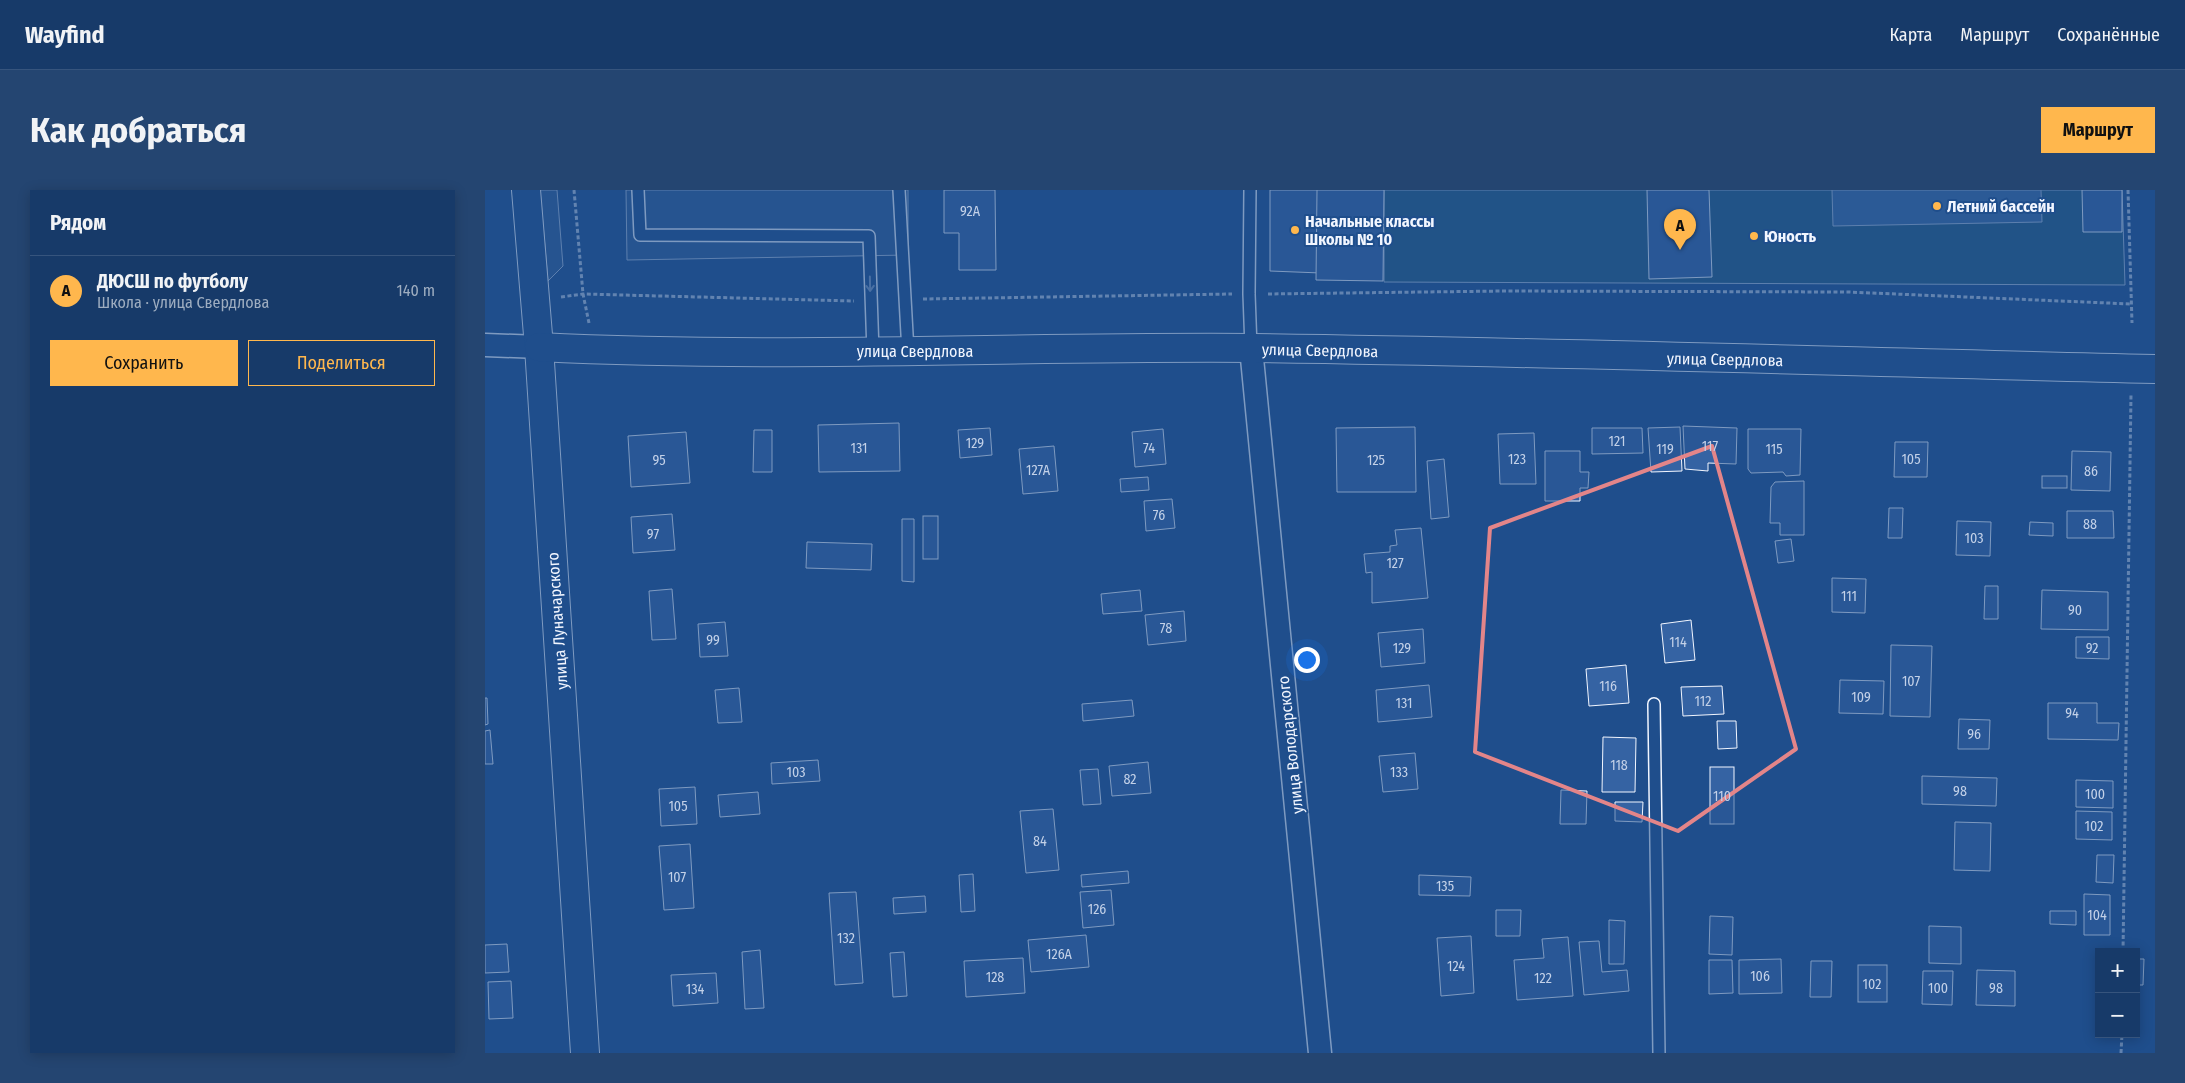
<!DOCTYPE html>
<html lang="ru">
<meta charset="utf-8">
<style>
body{margin:0;font-family:"Fira Sans Condensed",sans-serif;background:#244571;color:#f1f3f6}
.controls{position:absolute;right:15px;bottom:15px;display:grid;overflow:hidden;border-radius:0px;box-shadow:0 2px 12px #0003}
.controls button{width:45px;height:45px;display:grid;place-items:center;padding:0;border:0;border-bottom:1px solid #36547d;background:#173a69;color:#f1f3f6;font:25px sans-serif}
.you{position:absolute;left:821px;top:469px;width:18px;height:18px;margin:-12px;border:4px solid #fff;border-radius:50%;background:#1a73e8;box-shadow:0 0 0 8px #1a73e833}
.badge{display:grid;place-items:center;width:32px;height:32px;border-radius:50%;background:#ffb74d;color:#111;font-size:16px;font-weight:700}
.pin{position:absolute;translate:-50% -41px;filter:drop-shadow(0 1px 2px #0008)}
.pin::after{content:'';position:absolute;top:26px;width:18px;height:15px;background:inherit;clip-path:polygon(0 0,100% 0,50% 100%)}
.list{margin:0;padding:0;list-style:none}
h2{display:flex;justify-content:space-between;align-items:center;height:65px;margin:0;padding:0 20px;font-size:21px}
h2 small{font-size:16px;font-weight:400;color:#9eadc0}
.list li{display:grid;grid-template-columns:32px 1fr auto;gap:15px;align-items:center;box-sizing:border-box;height:70px;padding:0 20px;border-top:1px solid #36547d}
.list b{display:block;font-size:19px;white-space:nowrap}
.list p{margin:0;font-size:16px;white-space:nowrap;color:#9eadc0}
.list em{font-size:16px;font-style:normal;color:#9eadc0}
.actions{display:flex;gap:10px;padding:15px 20px}
.actions a{flex:1;padding:11px 0;border:1px solid #ffb74d;border-radius:0px;text-align:center;font-size:18px;color:#ffb74d}
.actions .main{background:#ffb74d;color:#111}
.map{position:relative;flex:none;width:1670px;height:863px;overflow:hidden;border-radius:0px}
header{display:flex;align-items:center;gap:30px;box-sizing:border-box;height:70px;padding:0 25px;background:#173a69;border-bottom:1px solid #36547d}
header strong{font-size:24px}
nav{display:flex;gap:28px;margin-inline-start:auto;font-size:18px}
.intro{display:flex;align-items:center;justify-content:space-between;box-sizing:border-box;height:120px;padding:0 30px}
h1{margin:0;font-size:35px}
.button{padding:12px 22px;border-radius:0px;background:#ffb74d;color:#111;font-size:18px;font-weight:700}
main{display:flex;gap:30px;padding:0 30px}
aside{flex:1;background:#173a69;border-radius:0px;box-shadow:0 2px 12px #0003}
.map>svg:first-child{display:block}
.green{fill:#245a82;stroke:#a8bbd7}
.parking{fill:#305b95;stroke:#a8bbd7}
.water{fill:#3b69a3;stroke:#a8bbd7}
.building{fill:#3563a3;stroke:#f2f6ff}
.lines{fill:none;stroke-linecap:round;stroke-linejoin:round}
.lane-casing{stroke:#f2f6ff;stroke-width:14}
.street-casing{stroke:#f2f6ff;stroke-width:25}
.secondary-casing{stroke:#f2f6ff;stroke-width:30}
.path{stroke:#b3c4dc;stroke-width:3;stroke-dasharray:4 2.5;stroke-linecap:butt}
.lane{stroke:#1f4e8c;stroke-width:11}
.street{stroke:#1f4e8c;stroke-width:22}
.secondary{stroke:#1f4e8c;stroke-width:28}
.oneway{stroke:#7e9ac0}
.marked{fill:none;stroke:#e38589;stroke-width:4;stroke-linejoin:round}
.poi-dot{fill:#ffb74d;stroke:#1f4e8c;stroke-width:2}
.labels{text-anchor:middle;stroke-width:4;stroke-linejoin:round;paint-order:stroke}
.number-label{font-size:14px;fill:#c3d1e8}
.poi-label{font-size:16px;font-weight:bold;fill:#f2f6ff;stroke:#1f4e8c;text-anchor:start}
.street-label{font-size:16px;fill:#f2f6ff;stroke:#1f4e8c}
</style>
<header>
<strong>Wayfind</strong>
<nav><a>Карта</a><a>Маршрут</a><a>Сохранённые</a></nav>
</header>
<div class="intro"><h1>Как добраться</h1><a class="button">Маршрут</a></div>
<main>
<aside>
<h2>Рядом<small></small></h2>
<ul class="list">
<li><span class="badge">A</span><div><b>ДЮСШ по футболу</b><p>Школа · улица Свердлова</p></div><em>140 m</em></li>
</ul>
<div class="actions"><a class="main">Сохранить</a><a>Поделиться</a></div>
</aside>
<div class="map">
<svg width="1670" height="863" viewBox="0 0 1670 863">
<rect width="100%" height="100%" fill="#1f4e8c"/>
<polygon class="green" points="899,0 1637,0 1640,95 899,92"/>
<g class="parking">
<polygon points="55,0 72,0 78,76 63,91"/>
<polygon points="141,0 423,0 423,65 142,70"/>
</g>
<polygon class="water" points="1347,0 1556,0 1557,32 1348,36"/>
<g class="building">
<polygon points="459,0 510,0 511,80 474,80 474,43 459,43"/>
<polygon points="785,0 834,0 836,83 785,81"/>
<polygon points="832,0 899,0 898,91 831,90"/>
<polygon points="1162,0 1224,0 1227,87 1164,89"/>
<polygon points="1597,0 1637,0 1637,42 1598,42"/>
<polygon points="414,233 415,281 334,282 333,235"/>
<polygon points="1198,236 1252,238 1251,274 1223,273 1223,281 1200,279"/>
<polygon points="930,237 931,302 852,302 851,238"/>
<polygon points="1195,237 1197,281 1166,282 1163,238"/>
<polygon points="505,238 507,265 475,268 473,240"/>
<polygon points="1107,238 1157,238 1158,263 1107,264"/>
<polygon points="678,239 681,274 650,277 647,242"/>
<polygon points="1263,239 1316,239 1315,285 1301,286 1298,282 1266,283 1263,279"/>
<polygon points="269,240 287,240 287,282 268,282"/>
<polygon points="201,242 205,293 146,297 143,246"/>
<polygon points="1049,243 1051,294 1015,294 1013,244"/>
<polygon points="1410,252 1443,252 1442,287 1409,287"/>
<polygon points="569,256 573,301 538,304 534,259"/>
<polygon points="1060,261 1095,261 1095,282 1104,282 1103,298 1095,298 1095,311 1060,311"/>
<polygon points="1587,261 1626,262 1625,301 1586,300"/>
<polygon points="959,269 964,327 946,329 942,271"/>
<rect x="1557" y="286" width="25" height="12"/>
<polygon points="663,287 664,300 636,302 635,289"/>
<polygon points="1319,291 1319,345 1295,345 1295,333 1285,333 1286,297 1290,292"/>
<polygon points="687,309 690,338 661,341 659,311"/>
<polygon points="1404,318 1418,318 1417,348 1403,348"/>
<polygon points="1582,321 1628,321 1629,348 1582,348"/>
<polygon points="187,324 190,360 148,363 146,327"/>
<rect x="438" y="326" width="15" height="43"/>
<polygon points="417,329 429,329 429,392 417,391"/>
<polygon points="1472,331 1506,332 1505,366 1471,365"/>
<polygon points="1545,332 1568,333 1568,346 1544,345"/>
<polygon points="936,338 943,408 887,413 887,382 881,383 879,364 905,362 905,356 912,355 910,340"/>
<polygon points="1306,349 1309,371 1293,373 1290,351"/>
<polygon points="322,352 387,354 386,380 321,378"/>
<polygon points="1347,388 1381,389 1380,423 1347,422"/>
<polygon points="1500,396 1513,396 1513,429 1499,429"/>
<polygon points="187,399 191,449 167,450 164,401"/>
<polygon points="655,400 657,421 618,424 616,404"/>
<polygon points="1557,400 1623,402 1623,440 1556,439"/>
<polygon points="699,421 701,451 663,455 660,425"/>
<polygon points="1206,430 1210,470 1180,473 1176,434"/>
<polygon points="240,432 243,466 215,467 213,434"/>
<polygon points="938,439 940,473 896,477 893,443"/>
<polygon points="1591,447 1624,447 1624,469 1591,468"/>
<polygon points="1406,455 1447,456 1445,527 1405,526"/>
<polygon points="1141,475 1144,513 1104,516 1101,479"/>
<polygon points="1355,490 1399,491 1398,524 1354,523"/>
<polygon points="944,495 947,527 893,532 891,500"/>
<polygon points="1237,496 1239,524 1198,526 1196,497"/>
<polygon points="254,498 257,532 233,533 230,500"/>
<polygon points="0,508 2,508 3,534 0,535"/>
<polygon points="647,510 649,526 598,531 597,514"/>
<polygon points="1563,513 1612,513 1612,533 1634,533 1633,550 1563,549"/>
<polygon points="1474,529 1505,530 1504,559 1473,559"/>
<polygon points="1232,531 1251,531 1252,558 1233,559"/>
<polygon points="5,540 8,574 0,574 0,541"/>
<polygon points="1118,547 1151,548 1150,602 1117,602"/>
<polygon points="930,563 933,599 898,602 894,566"/>
<polygon points="333,570 335,591 287,594 286,573"/>
<polygon points="663,572 666,603 627,606 624,576"/>
<rect x="1225" y="577" width="24" height="57"/>
<polygon points="613,579 616,614 598,615 595,580"/>
<polygon points="1437,586 1512,588 1511,616 1437,614"/>
<polygon points="1591,590 1628,591 1628,618 1591,617"/>
<polygon points="210,597 212,634 176,636 174,599"/>
<polygon points="1076,600 1102,601 1101,634 1075,634"/>
<polygon points="273,602 275,624 235,627 233,605"/>
<polygon points="1130,612 1158,612 1157,632 1130,631"/>
<polygon points="568,619 574,680 541,683 535,621"/>
<polygon points="1591,621 1627,622 1627,650 1591,649"/>
<polygon points="1470,632 1506,633 1505,681 1469,680"/>
<polygon points="205,654 209,718 179,720 174,656"/>
<polygon points="1612,665 1629,665 1628,693 1611,692"/>
<polygon points="643,681 644,693 597,697 596,685"/>
<polygon points="488,684 490,721 476,722 474,685"/>
<polygon points="934,685 986,687 985,706 934,705"/>
<polygon points="626,700 629,735 598,738 595,702"/>
<polygon points="371,702 378,793 350,795 344,703"/>
<polygon points="1599,704 1625,705 1625,745 1599,745"/>
<polygon points="440,706 441,722 409,724 408,708"/>
<polygon points="1011,720 1036,720 1035,746 1011,746"/>
<polygon points="1565,721 1591,721 1591,735 1565,734"/>
<polygon points="1225,726 1248,727 1247,765 1224,764"/>
<polygon points="1124,730 1140,731 1139,774 1124,774"/>
<polygon points="1444,736 1476,737 1476,774 1444,773"/>
<polygon points="601,745 604,777 546,782 543,750"/>
<polygon points="986,746 989,803 956,806 952,748"/>
<polygon points="1083,747 1088,806 1032,810 1029,770 1059,768 1057,749"/>
<polygon points="1114,751 1117,782 1142,780 1144,801 1099,805 1094,752"/>
<polygon points="22,754 24,782 0,783 0,755"/>
<polygon points="275,760 279,818 260,819 257,762"/>
<polygon points="419,762 422,806 408,807 405,763"/>
<polygon points="538,768 540,803 481,807 479,771"/>
<polygon points="1296,769 1297,803 1254,804 1254,770"/>
<polygon points="1651,769 1659,769 1658,795 1651,795"/>
<polygon points="1224,770 1247,770 1248,803 1224,804"/>
<polygon points="1326,771 1347,771 1346,807 1325,807"/>
<rect x="1373" y="775" width="29" height="37"/>
<polygon points="1492,780 1530,781 1530,816 1491,815"/>
<polygon points="1438,781 1468,781 1467,815 1437,814"/>
<polygon points="231,783 233,813 188,816 186,785"/>
<polygon points="26,791 28,828 4,829 3,792"/>
</g>
<g class="lines">
<g class="lane-casing">
<g id="lane">
<polyline points="153,0 155,45 384,46 388,162"/>
<polyline points="414,0 423,162"/>
<polyline points="765,0 764,104 766,158"/>
<polyline points="1169,514 1174,863"/>
</g>
</g>
<g class="street-casing">
<g id="street">
<polyline points="0,155 54,157"/>
<polyline points="766,158 835,863"/>
</g>
</g>
<g class="secondary-casing">
<g id="secondary">
<polyline points="41,0 54,157 100,863"/>
<path d="M54 157C292 169 531 156 769 158 1069 162 1370 172 1670 179"/>
</g>
</g>
<g class="path">
<polyline points="89,0 98,104 104,133"/>
<polyline points="1643,0 1647,133"/>
<polyline points="783,104 1018,101 1363,102 1646,114"/>
<polyline points="76,107 98,104 369,111"/>
<polyline points="438,109 747,104"/>
<polyline points="1638,762 1646,204"/>
<polyline points="1636,863 1637,844"/>
</g>
<use href="#lane" class="lane"/>
<use href="#street" class="street"/>
<use href="#secondary" class="secondary"/>
</g>
<defs><path id="oneway-shaft" d="M-6 0H5M1.5-3L5.5 0L1.5 3" fill="none" stroke-width="1.6" stroke-linecap="round" stroke-linejoin="round" transform="scale(1.25)"/></defs>
<use class="oneway" href="#oneway-shaft" transform="translate(385 94) rotate(89)"/>
<path d="M0 0H1670V863H0ZM1227 256 1311 559 1193 641 990 562 1005 338Z" fill="#1f4e8c" fill-opacity=".55" fill-rule="evenodd"/>
<path class="marked" d="M1227 256 1311 559 1193 641 990 562 1005 338Z"/>
<g class="poi-dot">
<circle cx="1452" cy="16" r="5"/>
<circle cx="810" cy="40" r="5"/>
<circle cx="1269" cy="46" r="5"/>
</g>
<g class="labels">
<g class="number-label">
<text x="485" y="26">92А</text>
<text x="1132" y="256">121</text>
<text x="490" y="258">129</text>
<text x="1225" y="261">117</text>
<text x="374" y="263">131</text>
<text x="664" y="263">74</text>
<text x="1180" y="264">119</text>
<text x="1289" y="264">115</text>
<text x="1032" y="274">123</text>
<text x="1426" y="274">105</text>
<text x="174" y="275">95</text>
<text x="891" y="275">125</text>
<text x="553" y="285">127А</text>
<text x="1606" y="286">86</text>
<text x="674" y="330">76</text>
<text x="1605" y="339">88</text>
<text x="168" y="349">97</text>
<text x="1489" y="353">103</text>
<text x="910" y="378">127</text>
<text x="1364" y="411">111</text>
<text x="1590" y="425">90</text>
<text x="681" y="443">78</text>
<text x="228" y="455">99</text>
<text x="1193" y="457">114</text>
<text x="917" y="463">129</text>
<text x="1607" y="463">92</text>
<text x="1426" y="496">107</text>
<text x="1123" y="501">116</text>
<text x="1376" y="512">109</text>
<text x="1218" y="516">112</text>
<text x="919" y="518">131</text>
<text x="1587" y="528">94</text>
<text x="1489" y="549">96</text>
<text x="1134" y="580">118</text>
<text x="311" y="587">103</text>
<text x="914" y="587">133</text>
<text x="645" y="594">82</text>
<text x="1475" y="606">98</text>
<text x="1610" y="609">100</text>
<text x="1237" y="611">110</text>
<text x="193" y="621">105</text>
<text x="1609" y="641">102</text>
<text x="555" y="656">84</text>
<text x="192" y="692">107</text>
<text x="960" y="701">135</text>
<text x="612" y="724">126</text>
<text x="1612" y="730">104</text>
<text x="361" y="753">132</text>
<text x="574" y="769">126А</text>
<text x="971" y="781">124</text>
<text x="1275" y="791">106</text>
<text x="510" y="792">128</text>
<text x="1058" y="793">122</text>
<text x="1387" y="799">102</text>
<text x="1453" y="803">100</text>
<text x="1511" y="803">98</text>
<text x="210" y="804">134</text>
</g>
<g class="poi-label">
<text x="1462" y="22">Летний бассейн</text>
<text x="820" y="37">Начальные классы<tspan x="820" dy="18">Школы № 10</tspan></text>
<text x="1279" y="52">Юность</text>
</g>
<g class="street-label">
<text transform="translate(835 160) rotate(1)" y="6">улица Свердлова</text>
<text x="430" y="167">улица Свердлова</text>
<text transform="translate(1240 169) rotate(1)" y="6">улица Свердлова</text>
<text transform="translate(72 431) rotate(-94)" y="6">улица Луначарского</text>
<text transform="translate(805 555) rotate(-96)" y="6">улица Володарского</text>
</g>
</g>
</svg>
<div class="controls">
<button>+</button>
<button>−</button>
</div>
<div class="you"></div>
<div class="pin badge" style="left:1195px;top:60px">A</div>
</div>
</main>
